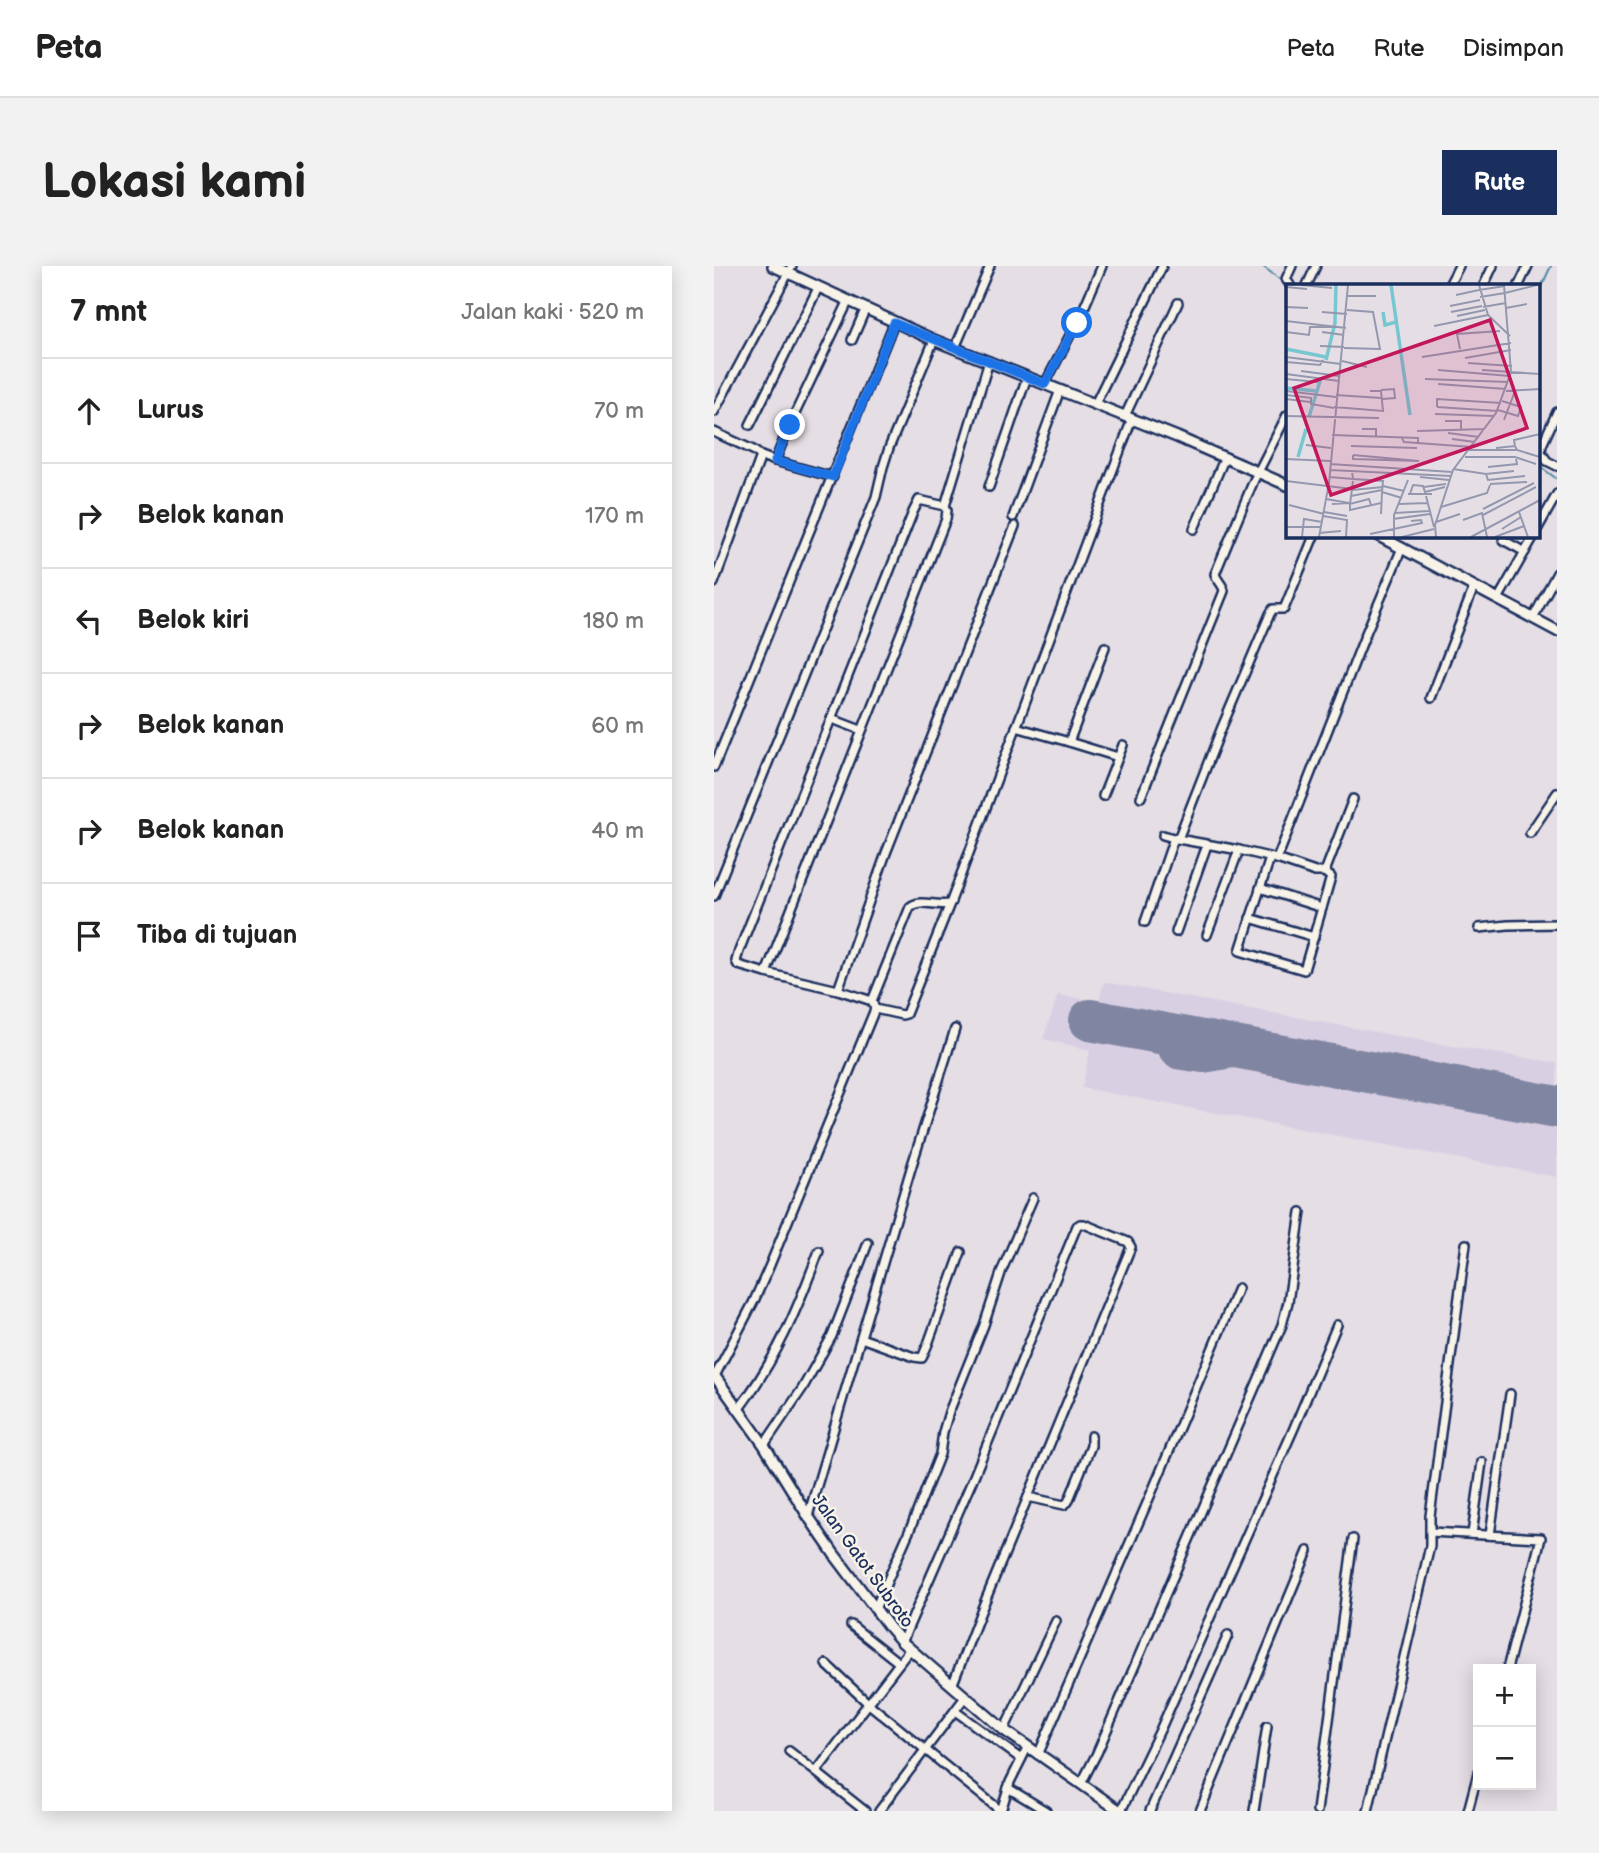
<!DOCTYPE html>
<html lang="id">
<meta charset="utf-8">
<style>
body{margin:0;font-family:"Balsamiq Sans",sans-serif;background:#f2f2f2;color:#222}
.controls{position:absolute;right:21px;bottom:21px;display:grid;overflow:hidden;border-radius:0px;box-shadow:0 4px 18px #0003}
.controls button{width:63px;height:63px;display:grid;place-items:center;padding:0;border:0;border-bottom:2px solid #e0e0e0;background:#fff;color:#222;font:35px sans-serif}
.stop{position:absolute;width:21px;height:21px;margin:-16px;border:5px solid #1a73e8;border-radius:50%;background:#fff}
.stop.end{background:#1a73e8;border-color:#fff;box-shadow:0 2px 7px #0008}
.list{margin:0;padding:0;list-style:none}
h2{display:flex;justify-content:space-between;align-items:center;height:91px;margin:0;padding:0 28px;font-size:30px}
h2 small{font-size:23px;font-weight:400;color:#767676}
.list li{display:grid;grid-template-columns:46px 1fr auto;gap:21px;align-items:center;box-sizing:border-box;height:105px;padding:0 28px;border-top:2px solid #e0e0e0}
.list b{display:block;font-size:26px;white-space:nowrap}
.list em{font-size:23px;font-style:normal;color:#767676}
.icon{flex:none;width:38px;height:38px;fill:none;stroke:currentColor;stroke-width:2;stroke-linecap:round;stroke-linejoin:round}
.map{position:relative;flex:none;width:843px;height:1545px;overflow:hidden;border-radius:0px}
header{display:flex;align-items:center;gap:42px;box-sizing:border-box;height:98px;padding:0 35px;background:#fff;border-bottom:2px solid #e0e0e0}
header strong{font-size:33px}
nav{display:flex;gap:38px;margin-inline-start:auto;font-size:24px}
.intro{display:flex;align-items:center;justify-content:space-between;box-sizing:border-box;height:168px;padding:0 42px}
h1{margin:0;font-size:49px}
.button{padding:18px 32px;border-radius:0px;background:#1b2f5e;color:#fff;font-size:24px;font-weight:700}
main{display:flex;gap:42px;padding:0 42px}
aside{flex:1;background:#fff;border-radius:0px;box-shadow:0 4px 18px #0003}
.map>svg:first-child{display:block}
.built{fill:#d9cfe3}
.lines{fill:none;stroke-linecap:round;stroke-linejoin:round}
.stream{stroke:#528aa3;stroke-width:2}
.taxiway{stroke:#8086a2;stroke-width:18}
.runway{stroke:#8086a2;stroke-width:42}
.minor-casing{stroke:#1b2f5e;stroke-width:12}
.tertiary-casing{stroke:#1b2f5e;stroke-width:14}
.minor{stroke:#f7f3e8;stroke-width:7}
.tertiary{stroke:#f7f3e8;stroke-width:9}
.route{stroke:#1a73e8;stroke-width:9}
.labels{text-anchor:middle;stroke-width:5;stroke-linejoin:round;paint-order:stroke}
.street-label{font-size:18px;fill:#1b2f5e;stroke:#f7f3e8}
.inset-river{fill:none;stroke:#77c7d1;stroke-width:3.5}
.inset-road{fill:none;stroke:#9498af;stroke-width:2}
.view{fill:#c2185b;fill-opacity:0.15;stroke:#c2185b;stroke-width:3.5}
.inset-edge{fill:none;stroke:#1b2f5e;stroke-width:3.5}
</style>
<header>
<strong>Peta</strong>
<nav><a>Peta</a><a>Rute</a><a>Disimpan</a></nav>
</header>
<div class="intro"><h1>Lokasi kami</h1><a class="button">Rute</a></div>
<main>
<aside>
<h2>7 mnt<small>Jalan kaki · 520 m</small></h2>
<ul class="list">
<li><svg class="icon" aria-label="ahead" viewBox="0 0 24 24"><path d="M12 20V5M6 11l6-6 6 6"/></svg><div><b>Lurus</b></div><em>70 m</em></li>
<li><svg class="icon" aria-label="right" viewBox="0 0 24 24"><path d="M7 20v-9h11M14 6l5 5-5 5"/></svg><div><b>Belok kanan</b></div><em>170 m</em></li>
<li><svg class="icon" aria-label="left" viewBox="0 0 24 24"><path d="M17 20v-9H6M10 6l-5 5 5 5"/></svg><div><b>Belok kiri</b></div><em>180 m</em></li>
<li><svg class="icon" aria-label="right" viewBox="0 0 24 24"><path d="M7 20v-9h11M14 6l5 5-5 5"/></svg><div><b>Belok kanan</b></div><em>60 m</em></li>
<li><svg class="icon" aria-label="right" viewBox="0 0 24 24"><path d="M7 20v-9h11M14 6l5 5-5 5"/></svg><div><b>Belok kanan</b></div><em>40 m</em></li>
<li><svg class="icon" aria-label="arrive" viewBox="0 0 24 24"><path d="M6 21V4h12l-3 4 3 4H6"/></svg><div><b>Tiba di tujuan</b></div></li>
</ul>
</aside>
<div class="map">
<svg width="843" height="1545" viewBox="0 0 843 1545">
<rect width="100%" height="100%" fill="#e5dee5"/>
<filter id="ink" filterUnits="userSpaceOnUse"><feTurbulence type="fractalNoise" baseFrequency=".0143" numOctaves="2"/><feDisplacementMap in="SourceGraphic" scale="14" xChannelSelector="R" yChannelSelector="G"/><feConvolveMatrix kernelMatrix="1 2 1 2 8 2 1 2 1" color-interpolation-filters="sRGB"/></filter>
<g filter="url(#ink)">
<polygon class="built" points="390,716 738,780 843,797 843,911 368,822 376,784 329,773 344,729 385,735"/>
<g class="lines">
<g class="stream">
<polyline points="548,0 571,17"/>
<polyline points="824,28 837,0"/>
<polyline points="824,199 843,213"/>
</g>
<polyline class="taxiway" points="455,768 453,784 455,789 462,794 489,798 531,791 562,789"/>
<polyline class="runway" points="376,754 843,841"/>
<g class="minor-casing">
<g id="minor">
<polyline points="576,19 572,13 578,0"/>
<polyline points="593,19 602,0"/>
<polyline points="735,19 745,0"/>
<polyline points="770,19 779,0"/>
<polyline points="805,19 814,0"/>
<polyline points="138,74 151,44"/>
<polyline points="241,82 276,0"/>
<polyline points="331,118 369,44 388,0"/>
<polyline points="381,138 448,1"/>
<polyline points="0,146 78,0"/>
<polyline points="843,146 828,179 827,186 833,195 843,200"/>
<polyline points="411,150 464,37"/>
<polyline points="36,159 104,22"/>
<polyline points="0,166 39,184 47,190"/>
<polyline points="119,211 61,195 76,158 134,36"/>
<polyline points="275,221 313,111"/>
<polygon points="205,234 231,240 233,244 232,253 52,707 24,699 22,695 25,685 199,246"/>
<polyline points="231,240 275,95"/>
<polyline points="299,251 346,124"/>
<polyline points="824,262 843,228"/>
<polyline points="480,263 511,191"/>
<polyline points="600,270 570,343 559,343 556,348 508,461 464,573 525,584 563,593 601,606 608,606 612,603 639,533"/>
<polyline points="789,274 811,286"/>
<polyline points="0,317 47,190 61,195"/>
<polyline points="784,333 820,270"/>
<polyline points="819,352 843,307"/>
<polyline points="717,432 760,321"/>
<polyline points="118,453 147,464"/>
<polyline points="302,461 355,476 391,381"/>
<polyline points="355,476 404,491"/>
<polyline points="0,501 180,57"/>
<polyline points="389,530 409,479"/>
<path d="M427 531 510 325C509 318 503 315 501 308L540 214 573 149"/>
<polyline points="816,567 843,527"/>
<polyline points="449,569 463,573"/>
<polyline points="556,592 526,685 590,704 617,611 610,606"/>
<polyline points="563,593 652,367 688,282"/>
<polyline points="546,622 608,642"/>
<polyline points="0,630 162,231 169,201 175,182 220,74"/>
<polyline points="536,652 600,671"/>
<polyline points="431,656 460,572"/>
<polyline points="765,662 794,659 843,658"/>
<polyline points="462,666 493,579"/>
<polyline points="493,669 525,584"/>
<polyline points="52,707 124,724 158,735"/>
<polyline points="124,724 172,587 301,260"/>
<polyline points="161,743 188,749 192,748 237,635 418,153"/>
<polyline points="147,1072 200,1091 208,1092 214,1078 247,986"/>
<path d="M1 1110 40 1035 56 999 161 743 158 735 196 641C206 632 222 641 235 638L237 636"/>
<path d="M24 1144C63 1093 83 1044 105 985"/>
<polyline points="50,1179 88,1123 118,1070 154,977"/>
<polyline points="314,1231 350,1239 354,1236 377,1180 377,1170"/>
<polyline points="94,1250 198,899 241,763"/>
<polyline points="716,1266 827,1272 793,1403"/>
<polyline points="758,1268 768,1196"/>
<polyline points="776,1269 796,1128"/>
<polyline points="161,1343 197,1261 226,1188 229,1166 235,1146 270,1059 288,1004 319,932"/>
<polyline points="137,1359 185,1397"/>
<polyline points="188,1376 258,1215 363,960"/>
<polyline points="112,1398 155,1438 287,1545"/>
<polyline points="238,1420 267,1345 417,981 414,976 370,958 366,958"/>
<polyline points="241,1445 307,1493"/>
<polyline points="290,1464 342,1355"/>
<polyline points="75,1485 102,1506"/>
<polyline points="324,1489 443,1214 524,1022"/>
<polyline points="367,1518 383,1487 568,1059 574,1036 587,946"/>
<polyline points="294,1522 332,1545"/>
<polyline points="151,1545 102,1506 196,1383"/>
<polyline points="165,1545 251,1431"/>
<polyline points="287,1545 296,1516 313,1482"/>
<polyline points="407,1545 447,1462 580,1162 623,1059"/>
<polyline points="436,1545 514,1369"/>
<polyline points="486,1545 594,1285"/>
<polyline points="540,1545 553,1460"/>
<polyline points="603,1545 639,1273"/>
<polyline points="654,1545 716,1280 716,1250 752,978"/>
<polyline points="754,1545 764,1507"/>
</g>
</g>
<g class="tertiary-casing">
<g id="tertiary">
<polyline points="59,0 220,74 463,171 573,219"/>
<polyline points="665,270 843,365"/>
<polyline points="0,1109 50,1179 94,1250 120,1288 175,1361 188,1376 290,1464 406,1545"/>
</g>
</g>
<use href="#minor" class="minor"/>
<use href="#tertiary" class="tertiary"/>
</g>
</g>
<g class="lines" filter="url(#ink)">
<polyline class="route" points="76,159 61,195 119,211 180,57 331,118 363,57"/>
</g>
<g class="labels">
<g class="street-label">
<text transform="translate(149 1295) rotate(54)" y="6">Jalan Gatot Subroto</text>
</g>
</g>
<g transform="translate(572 18)">
<rect width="254" height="254" fill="#e5dee5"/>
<path class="inset-river" d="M105 1 124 131M97 28 99 41 110 38M0 65 40 73M40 76 49 39 50 1M0 104 30 107M23 133 35 94M12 173 20 145"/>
<path class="inset-road" d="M15 1 46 4M193 1 202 31 224 52M0 3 21 5M193 6 219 2M219 9 251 1M170 11 193 6M62 12H90M194 13 219 9M164 22 194 16M0 23 22 24M197 23 220 19M220 24 241 20M36 28 61 30M165 28 196 22M171 32 199 26M0 37 60 44M148 42 202 31M0 48 23 51 24 43H47M36 48 58 51M34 62 58 63M58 64 94 65 87 28 61 26M174 65 171 50 214 47M0 73 55 80M136 73 225 59M179 74 225 66M56 77 81 83M0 78 34 81 37 76M182 79 226 82M152 86 224 92M196 86 254 90M15 87 53 92M0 90 53 97M0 95 31 98 33 94M139 95 222 98M152 100 220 105M95 106 108 105 109 114 96 115M0 107 50 113M220 107 254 105M0 111 26 114M50 111 95 114M25 114V120L48 124M0 115 24 118M48 123 97 127 95 107H84M151 123V115L215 119M151 123 212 127M212 126 232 132 235 123 216 117M149 130 208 132M0 132 93 134M218 136 229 107M159 137H175V146M76 145H90V153M131 147 199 145M162 149 193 153M46 151 132 154V158M116 154 118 158 186 163M166 155 189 158M20 161 45 164M65 162 131 164M229 162 228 156 254 150M210 164 229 162 231 166 254 173M183 166H231M67 171V175L133 177M67 171 133 177M179 173H229L250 180M0 175 44 177M44 180 166 188M202 183 231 180 230 175M167 185 200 190 228 187M44 186 165 192M200 190 202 196 239 192M43 193 67 195 66 187M134 193 163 196M67 195 97 197 96 208 116 214M0 197 66 205M67 197 64 220 83 215 85 221M204 200 241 198M97 202 118 207M138 203 160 200M66 206 97 203M122 210H146M124 210 127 201 137 202 139 208 159 203M65 212 96 206M140 212 148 243M40 215 63 219 46 220M113 220 141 219M3 221 38 230M64 221V226L95 219M155 223 201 209 204 201M197 225 248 199M38 228 61 232M233 228 242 253M109 229 143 227M95 230 96 208M197 231 250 203M37 232 61 236 60 253M107 235 144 230M177 236 196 229 201 253M150 238 174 230M0 243H35M216 245 235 233M33 249 55 247M84 250 136 239 135 236 125 237M16 253 18 235 36 238M33 253 43 199 62 1M108 253V231L122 196M116 253 148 245M150 253 149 241 167 186 210 129 225 88 218 1M185 253 254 216M209 253 238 242"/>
<path class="view" d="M204 36 241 144 45 211 8 104Z"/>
<rect width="254" height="254" class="inset-edge"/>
</g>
</svg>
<div class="controls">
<button>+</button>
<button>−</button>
</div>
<div class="stop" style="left:363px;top:57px"></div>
<div class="stop end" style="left:76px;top:159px"></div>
</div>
</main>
